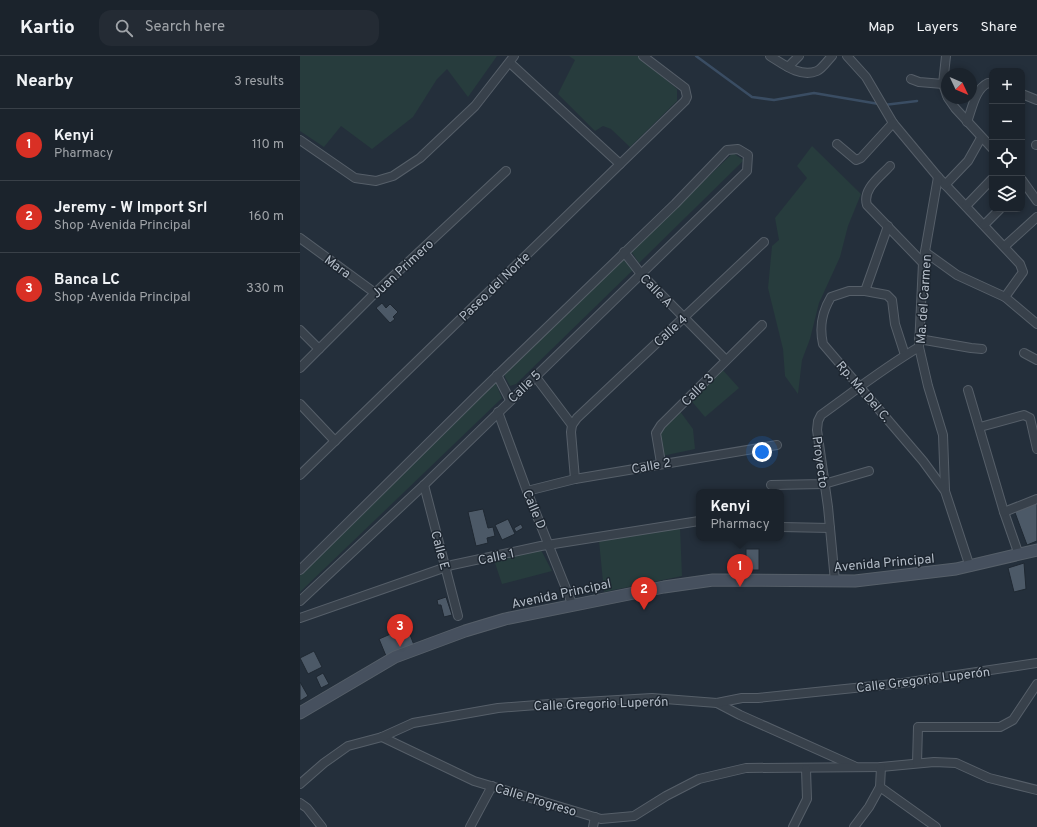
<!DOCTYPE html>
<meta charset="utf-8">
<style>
body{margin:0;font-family:Overpass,sans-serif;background:#242b34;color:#f1f3f6}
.controls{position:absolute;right:12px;top:12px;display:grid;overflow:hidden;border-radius:8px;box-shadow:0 2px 6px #0003}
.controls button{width:36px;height:36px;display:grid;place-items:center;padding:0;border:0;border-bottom:1px solid #394048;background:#1b232c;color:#f1f3f6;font:20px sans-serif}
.compass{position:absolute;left:641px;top:12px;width:36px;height:36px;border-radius:50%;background:#1b232c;box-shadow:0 2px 6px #0003;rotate:134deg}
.you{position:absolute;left:462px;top:396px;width:14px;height:14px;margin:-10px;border:3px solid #fff;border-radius:50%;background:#1a73e8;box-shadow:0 0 0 6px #1a73e833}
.badge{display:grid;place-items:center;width:26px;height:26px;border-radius:50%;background:#d93025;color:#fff;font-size:13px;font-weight:700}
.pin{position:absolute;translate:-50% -33px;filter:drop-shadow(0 1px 2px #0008)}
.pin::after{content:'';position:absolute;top:21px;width:14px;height:12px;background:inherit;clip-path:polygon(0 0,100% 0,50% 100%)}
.popup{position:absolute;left:396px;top:433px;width:88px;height:52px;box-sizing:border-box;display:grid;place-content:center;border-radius:8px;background:#1b232c;filter:drop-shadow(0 1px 3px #0005);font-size:13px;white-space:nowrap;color:#a0a4a9}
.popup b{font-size:15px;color:#f1f3f6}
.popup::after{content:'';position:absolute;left:50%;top:100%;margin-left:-8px;border:8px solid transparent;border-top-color:#1b232c}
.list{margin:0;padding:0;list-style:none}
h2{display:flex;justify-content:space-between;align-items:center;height:52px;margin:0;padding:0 16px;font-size:17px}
h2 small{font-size:13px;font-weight:400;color:#a0a4a9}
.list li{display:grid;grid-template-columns:26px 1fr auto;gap:12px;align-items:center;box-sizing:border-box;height:72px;padding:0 16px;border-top:1px solid #394048}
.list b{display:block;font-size:15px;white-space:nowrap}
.list p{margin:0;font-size:13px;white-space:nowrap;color:#a0a4a9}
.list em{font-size:13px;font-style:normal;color:#a0a4a9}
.icon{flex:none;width:22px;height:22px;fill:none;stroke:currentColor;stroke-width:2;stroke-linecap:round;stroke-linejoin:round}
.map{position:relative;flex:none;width:737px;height:771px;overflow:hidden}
header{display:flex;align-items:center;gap:24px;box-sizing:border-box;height:56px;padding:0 20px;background:#1b232c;border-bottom:1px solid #394048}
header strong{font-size:19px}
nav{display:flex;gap:22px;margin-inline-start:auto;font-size:14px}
.search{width:280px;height:36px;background:#242b34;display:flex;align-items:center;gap:10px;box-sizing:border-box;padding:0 14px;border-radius:12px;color:#a0a4a9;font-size:15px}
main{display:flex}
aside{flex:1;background:#1b232c}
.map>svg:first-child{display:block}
.green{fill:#273c3d}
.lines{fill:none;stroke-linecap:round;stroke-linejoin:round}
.stream{stroke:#3a4d63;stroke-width:2.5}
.building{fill:#4c5967;stroke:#1f2832}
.street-casing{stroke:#565f69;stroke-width:10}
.secondary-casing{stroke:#565f69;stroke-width:13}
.street{stroke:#38414b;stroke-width:8}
.secondary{stroke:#46505e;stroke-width:11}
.labels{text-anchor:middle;stroke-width:3;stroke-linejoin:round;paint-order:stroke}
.street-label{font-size:13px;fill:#b3bcc7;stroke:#1d2630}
</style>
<header>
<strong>Kartio</strong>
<div class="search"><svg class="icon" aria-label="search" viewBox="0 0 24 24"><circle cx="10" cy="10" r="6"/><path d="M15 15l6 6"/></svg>Search here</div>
<nav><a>Map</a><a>Layers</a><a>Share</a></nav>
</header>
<main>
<aside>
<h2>Nearby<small>3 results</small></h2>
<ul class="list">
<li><span class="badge">1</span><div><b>Kenyi</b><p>Pharmacy</p></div><em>110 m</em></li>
<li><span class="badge">2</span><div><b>Jeremy - W Import Srl</b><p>Shop · Avenida Principal</p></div><em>160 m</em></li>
<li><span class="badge">3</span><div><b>Banca LC</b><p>Shop · Avenida Principal</p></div><em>330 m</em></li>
</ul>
</aside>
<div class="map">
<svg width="737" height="771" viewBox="0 0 737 771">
<rect width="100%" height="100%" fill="#242f3b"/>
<g class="green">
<polygon points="0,0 197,0 168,41 147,13 137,23 113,61 72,93 41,70 24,91 0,75"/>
<polygon points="269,0 338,0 377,33 377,45 330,91 311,73 303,70 295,75 258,38 275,4"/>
<polygon points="512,90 561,138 548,170 540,201 519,247 510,283 502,304 498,338 485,320 483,293 468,232 472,190 479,184 475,162 507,122 497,110"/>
<polygon points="433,97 448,107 443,105 339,207 331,195"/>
<polygon points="321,200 333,214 216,328 210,330 205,321 205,316"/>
<polygon points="421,312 439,332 405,361 389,342"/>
<polygon points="195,326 202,342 0,536 0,515"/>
<polygon points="379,354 393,373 395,393 362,400 357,376"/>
<polygon points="380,471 382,520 304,536 299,485"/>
<polygon points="241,494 252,515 202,528 194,504"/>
</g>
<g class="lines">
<g class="stream">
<polyline points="396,0 452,41 474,44 514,37 579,48"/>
<polyline points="584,49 617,45"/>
</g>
</g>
<g class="building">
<polygon points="82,247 86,252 90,248 98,256 93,261 95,263 90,267 76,252"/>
<polygon points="737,447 737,485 727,489 714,454"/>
<polygon points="183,453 188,472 193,471 195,480 187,482 188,487 176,490 168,456"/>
<polygon points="208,463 215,478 202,484 195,469"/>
<polygon points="221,468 223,472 216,476 214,472"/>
<rect x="446" y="493" width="13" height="21"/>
<polygon points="724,507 726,533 714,536 708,512"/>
<polygon points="146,541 152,559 144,561 141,549 138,549 137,544"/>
<polygon points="107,571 114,589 86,600 79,583"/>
<polygon points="14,595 22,611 8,618 0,602"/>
<polygon points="23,617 29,628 21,632 16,621"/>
<polygon points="0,626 8,640 0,645"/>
</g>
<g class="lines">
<g class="street-casing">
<g id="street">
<path d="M470 0C483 8 500 22 517 15 522 13 528 4 532 0"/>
<polyline points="547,0 566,21 593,67 638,121 720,208 723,216 705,241"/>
<polyline points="646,0 643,28 647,40"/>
<polyline points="210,7 320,108"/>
<polyline points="488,11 499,0"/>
<polyline points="611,23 619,26 643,28"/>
<polyline points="722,38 737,44"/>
<polyline points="648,42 655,52 692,92"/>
<path d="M667 66C672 53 675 33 688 27L692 28"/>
<polyline points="0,84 55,122 76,125 93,120 120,102 175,50 214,0"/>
<polyline points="537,88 556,104 561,102 593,67"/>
<polyline points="736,89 737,89"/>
<path d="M590 110C580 121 562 133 567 149L623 207"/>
<polyline points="638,121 623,207 619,291 628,330 643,379 645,434"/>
<polyline points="722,124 737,145"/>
<polyline points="645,129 668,105 681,82"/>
<polyline points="666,150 692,123"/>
<polyline points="684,169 700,153"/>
<polyline points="0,182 75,237"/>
<polyline points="705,190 737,161"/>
<polyline points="324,196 341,218 426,304"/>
<polyline points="625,196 657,219 705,241 737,268"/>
<polyline points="565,235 588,170"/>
<polyline points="0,274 19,293"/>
<polyline points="619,283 671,292 682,293"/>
<polyline points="724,297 737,304"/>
<path d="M605 299 595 268 592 244 587 239 565 235H549L531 241C522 256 519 270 523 288L623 405 645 435 670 511"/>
<polyline points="0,312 75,237 206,115"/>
<polyline points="197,319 210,344"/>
<polyline points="235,320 272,369"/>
<polyline points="668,334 704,456 719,499"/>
<polyline points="0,348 35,385"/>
<polyline points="198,356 227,435 273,550"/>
<polyline points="680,371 724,359 730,362 737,393"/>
<polyline points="361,407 356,377 361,369 462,269"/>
<polyline points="0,419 385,45 387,41 385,32 343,0"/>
<polyline points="275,423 271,376 272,369 277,362 464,186"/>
<polyline points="124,429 158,560"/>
<polyline points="471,429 524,428 569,415"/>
<polyline points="227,435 275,423 477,389"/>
<polyline points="704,456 737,443"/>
<polyline points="481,471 530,472"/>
<polyline points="0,514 181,335 375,148 427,94 438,93 448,99 447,115 124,429 0,545"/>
<path d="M535 525 528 451 517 374 518 365 521 359C553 336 585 311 619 291"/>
<polyline points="0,562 152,509 241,490 399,465"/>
<polyline points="417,647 440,659 554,710"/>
<polyline points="82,681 174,725 301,763 334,760 366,740 399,723 446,712 581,711 634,706 656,707 689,722 737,734"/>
<polyline points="617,707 618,671 700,671 713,664 737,628"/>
<polyline points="581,711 580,731 636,771"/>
<polyline points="0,728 24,707 48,690 82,681 113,667 198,652 250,648 352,642 417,647 442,642 458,642 603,627 737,607"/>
<polyline points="0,747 7,752 22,771"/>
<polyline points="170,771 192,730"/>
<polyline points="293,771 295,761"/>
<polyline points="493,771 507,743 506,713"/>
<polyline points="554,771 569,751 580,731"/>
</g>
</g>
<g class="secondary-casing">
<polyline id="secondary" points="0,657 95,601 165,575 205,563 364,531 413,524 555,525 656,513 737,494"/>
</g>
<use href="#street" class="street"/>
<use href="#secondary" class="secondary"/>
</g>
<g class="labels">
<g class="street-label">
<text transform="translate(38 210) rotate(36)" y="5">Mara</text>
<text transform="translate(102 212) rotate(-43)" y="5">Juan Primero</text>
<text transform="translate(194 230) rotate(-44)" y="5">Paseo del Norte</text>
<text transform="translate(357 234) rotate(46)" y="5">Calle A</text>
<text transform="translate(623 243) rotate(-86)" y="5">Ma. del Carmen</text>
<text transform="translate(370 274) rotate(-43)" y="5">Calle 4</text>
<text transform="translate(224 330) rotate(-44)" y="5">Calle 5</text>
<text transform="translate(397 333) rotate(-45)" y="5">Calle 3</text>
<text transform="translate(564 335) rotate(49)" y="5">Rp. Ma Del C.</text>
<text transform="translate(521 406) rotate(82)" y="5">Proyecto</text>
<text transform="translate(351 409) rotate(-10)" y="5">Calle 2</text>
<text transform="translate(235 453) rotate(67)" y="5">Calle D</text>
<text transform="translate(141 494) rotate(75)" y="5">Calle E</text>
<text transform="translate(196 500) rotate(-12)" y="5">Calle 1</text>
<text transform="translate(584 506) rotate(-5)" y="5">Avenida Principal</text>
<text transform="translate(261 537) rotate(-12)" y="5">Avenida Principal</text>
<text transform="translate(623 623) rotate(-7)" y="5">Calle Gregorio Luperón</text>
<text transform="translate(301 647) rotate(-2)" y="5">Calle Gregorio Luperón</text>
<text transform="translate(236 743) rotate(17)" y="5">Calle Progreso</text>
</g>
</g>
</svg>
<div class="controls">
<button>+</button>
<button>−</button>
<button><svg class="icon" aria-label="locate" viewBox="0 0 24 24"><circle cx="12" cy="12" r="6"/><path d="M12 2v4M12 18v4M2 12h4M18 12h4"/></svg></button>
<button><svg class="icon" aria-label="layers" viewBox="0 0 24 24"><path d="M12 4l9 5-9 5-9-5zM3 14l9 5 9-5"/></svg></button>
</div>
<svg class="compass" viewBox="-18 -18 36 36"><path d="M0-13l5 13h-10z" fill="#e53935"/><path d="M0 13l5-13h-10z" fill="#a0a4a9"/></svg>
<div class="you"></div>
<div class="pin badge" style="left:440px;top:531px">1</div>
<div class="popup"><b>Kenyi</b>Pharmacy</div>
<div class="pin badge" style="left:344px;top:554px">2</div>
<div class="pin badge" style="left:100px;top:591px">3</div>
</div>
</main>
